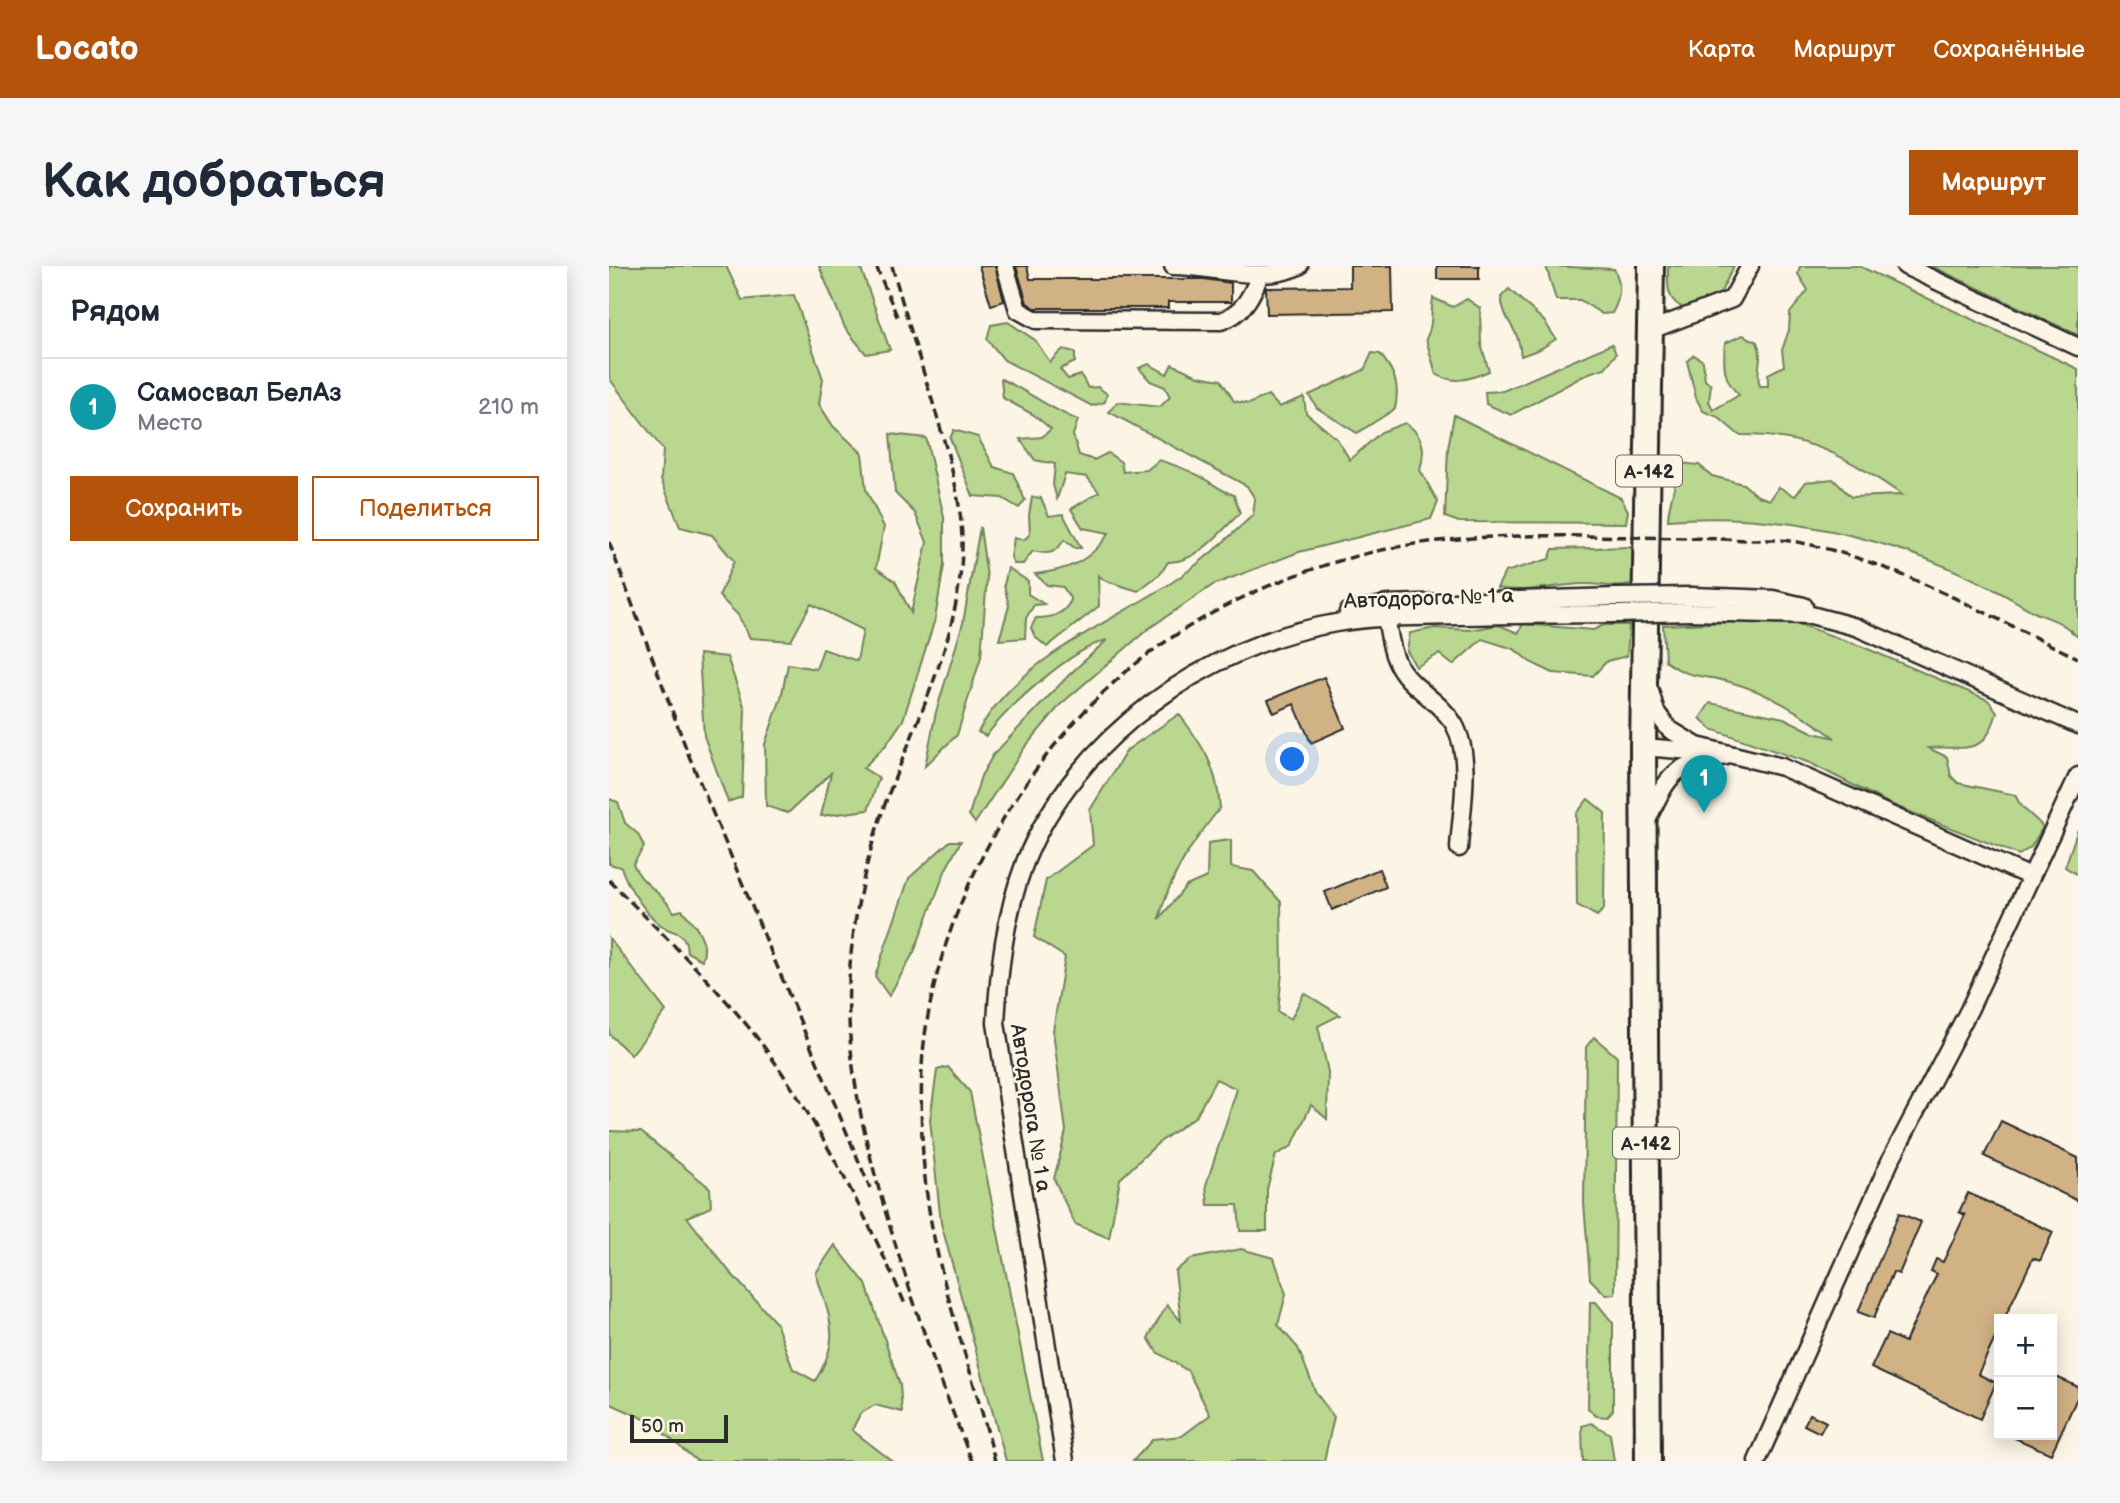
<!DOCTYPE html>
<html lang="ru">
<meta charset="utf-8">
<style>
body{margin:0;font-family:"Balsamiq Sans",sans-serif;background:#f6f6f7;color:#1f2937}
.controls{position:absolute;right:21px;bottom:21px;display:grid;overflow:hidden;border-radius:0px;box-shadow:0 4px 18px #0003}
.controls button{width:63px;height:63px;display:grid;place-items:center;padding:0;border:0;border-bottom:2px solid #e0e1e3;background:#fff;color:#1f2937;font:35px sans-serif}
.scale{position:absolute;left:21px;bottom:18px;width:98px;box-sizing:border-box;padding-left:7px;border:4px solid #2b2b2b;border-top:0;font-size:19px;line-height:24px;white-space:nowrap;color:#2b2b2b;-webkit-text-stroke:5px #fcf5e5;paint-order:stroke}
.you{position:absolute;left:684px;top:494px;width:24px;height:24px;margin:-18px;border:5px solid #fff;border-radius:50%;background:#1a73e8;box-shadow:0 0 0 10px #1a73e833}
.badge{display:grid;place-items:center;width:46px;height:46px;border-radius:50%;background:#b45309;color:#fff;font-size:23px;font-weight:700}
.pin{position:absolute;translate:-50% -58px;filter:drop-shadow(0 2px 4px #0008)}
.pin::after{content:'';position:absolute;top:37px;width:24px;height:21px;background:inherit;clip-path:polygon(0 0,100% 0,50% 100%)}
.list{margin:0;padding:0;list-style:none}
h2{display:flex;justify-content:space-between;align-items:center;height:91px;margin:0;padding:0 28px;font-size:30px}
h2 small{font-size:23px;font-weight:400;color:#747a83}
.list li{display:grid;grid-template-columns:46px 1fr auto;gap:21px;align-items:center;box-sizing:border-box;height:98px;padding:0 28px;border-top:2px solid #e0e1e3}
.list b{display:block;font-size:26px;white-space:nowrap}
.list p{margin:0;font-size:23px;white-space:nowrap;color:#747a83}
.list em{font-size:23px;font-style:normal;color:#747a83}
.actions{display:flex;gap:14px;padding:21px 28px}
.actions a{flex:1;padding:16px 0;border:2px solid #b45309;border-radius:0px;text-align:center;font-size:24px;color:#b45309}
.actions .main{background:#b45309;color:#fff}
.map{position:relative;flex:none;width:1469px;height:1195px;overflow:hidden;border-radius:0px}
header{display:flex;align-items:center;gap:42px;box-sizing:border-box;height:98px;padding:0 35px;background:#b45309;color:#fff}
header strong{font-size:33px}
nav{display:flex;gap:38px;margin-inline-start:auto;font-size:24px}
.intro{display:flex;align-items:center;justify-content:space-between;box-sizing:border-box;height:168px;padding:0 42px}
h1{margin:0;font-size:49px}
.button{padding:18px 32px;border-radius:0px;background:#b45309;color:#fff;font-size:24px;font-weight:700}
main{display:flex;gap:42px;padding:0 42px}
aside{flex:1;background:#fff;border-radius:0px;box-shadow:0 4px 18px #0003}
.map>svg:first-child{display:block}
.green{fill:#b9d78f;stroke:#72815d;stroke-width:2}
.building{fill:#d1b285;stroke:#2b2b2b;stroke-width:2}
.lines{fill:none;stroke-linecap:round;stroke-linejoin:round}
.minor-casing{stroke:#2b2b2b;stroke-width:21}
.highway-casing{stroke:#2b2b2b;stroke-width:30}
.minor{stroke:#fcf5e5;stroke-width:16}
.highway{stroke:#fcf5e5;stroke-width:24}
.rail{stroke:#2b2b2b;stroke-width:3.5;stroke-dasharray:10 5;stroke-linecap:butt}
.minor-bridge-casing{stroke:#2b2b2b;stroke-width:21;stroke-linecap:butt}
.minor-bridge{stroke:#fcf5e5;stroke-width:16}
.labels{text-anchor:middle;stroke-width:5;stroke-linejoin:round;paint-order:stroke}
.shield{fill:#fcf5e5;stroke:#6a6863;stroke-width:2}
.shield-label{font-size:19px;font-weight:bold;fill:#2b2b2b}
.street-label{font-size:21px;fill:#2b2b2b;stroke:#fcf5e5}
</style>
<header>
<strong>Locato</strong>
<nav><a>Карта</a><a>Маршрут</a><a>Сохранённые</a></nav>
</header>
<div class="intro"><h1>Как добраться</h1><a class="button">Маршрут</a></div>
<main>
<aside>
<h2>Рядом<small></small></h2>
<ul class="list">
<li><span class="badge" style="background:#0f9aa8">1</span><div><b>Самосвал БелАз</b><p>Место</p></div><em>210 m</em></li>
</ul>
<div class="actions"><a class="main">Сохранить</a><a>Поделиться</a></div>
</aside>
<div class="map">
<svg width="1469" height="1195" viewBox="0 0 1469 1195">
<rect width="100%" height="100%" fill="#fcf5e5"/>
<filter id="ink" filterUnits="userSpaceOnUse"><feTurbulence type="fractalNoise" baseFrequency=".0143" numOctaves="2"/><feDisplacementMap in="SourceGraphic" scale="14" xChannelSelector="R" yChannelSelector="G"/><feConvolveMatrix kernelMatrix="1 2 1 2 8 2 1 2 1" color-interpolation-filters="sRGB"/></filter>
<g filter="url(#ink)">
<g class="green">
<polygon points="0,0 117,0 133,34 185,29 214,113 210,138 224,160 253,187 257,224 275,261 267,302 286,315 302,347 318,276 306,247 286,227 281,168 317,172 335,251 335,299 326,353 294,454 277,479 254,502 270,512 259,544 212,550 222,507 179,547 157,540 156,478 172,432 179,398 207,403 214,383 248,395 254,364 202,338 182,375 141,372 129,349 110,330 125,295 103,269 71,261 52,213 54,184 0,112"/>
<polygon points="210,0 251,0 281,84 257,88 236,62"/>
<path d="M937 0 1005 3C1013 18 1012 32 1003 47L993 48 971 34H947Z"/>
<path d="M1059 0H1125L1106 37 1076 43C1056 34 1059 19 1059 0Z"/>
<path d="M1191 0H1250L1469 103V371C1464 368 1462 364 1457 361 1447 353 1434 351 1423 345 1316 279 1185 244 1059 254 1059 238 1068 216 1070 197L1090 199 1103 210 1134 218 1149 230 1161 234 1170 221 1186 230 1197 216 1224 213 1242 231 1293 229C1238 191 1200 168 1130 169L1109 151 1094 145 1087 132 1078 95 1085 89 1094 95 1096 114 1102 119 1100 135 1104 144 1130 129C1114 114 1114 99 1116 77L1134 69 1148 76C1156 94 1145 104 1151 120H1159V108L1175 100 1173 84 1180 64 1181 47 1199 24 1189 8Z"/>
<polygon points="1322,0 1469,0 1469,69"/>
<path d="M900 23 935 55 947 73 931 83 912 90C910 60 896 60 892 31Z"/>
<path d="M824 32 844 41 858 33 871 42 872 78 880 105C861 113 845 119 827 108L817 73C825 56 821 50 824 32Z"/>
<polygon points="399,56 426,74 441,96 454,83 466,86 466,96 451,103 459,113 472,109 479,122 489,121 498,128 496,136 483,140 395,94 378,73 382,59"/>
<polygon points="1003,78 1007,88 996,102 980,107 902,149 877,138 876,126 894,125"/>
<path d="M763 87 771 88C786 106 791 119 786 143L748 167 708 142 700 129 755 104Z"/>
<path d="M540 98 558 108 563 98 589 110 612 114 625 135 640 138 659 129 670 141 695 131 697 147 728 173 741 194 772 166 796 157C815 169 817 183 811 204L829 236 822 253 690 286 604 319 539 363 452 438 416 481 366 557 360 549 372 510 384 489 460 409 498 374C462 383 400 440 377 470L369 466C409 393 495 360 562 317 591 298 618 273 644 249L646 233 638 220 500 146 508 136 551 141 561 131 556 121 541 115 530 102Z"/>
<path d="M392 113C419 125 441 143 469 154L464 169 470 189 485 194 499 187 512 196 514 206 538 204 550 194C565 199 581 204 594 212 606 219 612 225 625 229L631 247C611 266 588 297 559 296L552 307 529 325 497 315 489 309 490 340 438 381 426 371 422 362 427 352C442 352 455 349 462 334L454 321 438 319 426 308C459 304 481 296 500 267L474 262 462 243 490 226 478 211 456 208 448 233 444 219 446 198 426 194 411 173 433 171 442 163 425 149 394 132Z"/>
<polygon points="845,149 1012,232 1019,245 1017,257 850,256 836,251 839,182"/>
<polygon points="345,164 369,171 385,201 404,207 416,234 410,242 393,232 364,230 341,172"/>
<path d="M423 231 432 232 440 250 454 248 472 282H466L455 274C446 288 440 289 424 285L414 298H405L402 291 405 272 415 274 421 268 420 249Z"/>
<polygon points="371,261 378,311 372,391 348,469 316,500 327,446 354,357"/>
<path d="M1021 281 1033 291 1032 313C1013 327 996 317 974 318 944 319 919 328 888 322L896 306 940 293 944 283Z"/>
<polygon points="399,302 419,315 419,328 435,338 425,339 417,352 416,372 390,374 400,340 395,319"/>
<path d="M1148 355 1190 358 1254 381 1379 434 1388 446C1375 493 1357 479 1319 482L1338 491 1342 510 1349 517 1406 529C1415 548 1422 546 1434 561L1422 581 1410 589 1279 537 1201 497 1102 463 1091 452 1101 437 1175 452 1205 467 1226 472C1193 448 1161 427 1121 416 1092 408 1082 414 1056 395L1054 359Z"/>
<polygon points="914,358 984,364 995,359 1020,359 1018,390 998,395 984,410 944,407 921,396 905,383 873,373 844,399 830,388 807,401 798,385 801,367 826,362 861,364 890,359 909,367"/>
<polygon points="90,388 118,391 136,443 133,531 119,536 95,470"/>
<path d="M570 448C595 481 608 501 611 542 583 577 561 609 550 653L577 620 598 611 599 577 622 574V601L644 605 672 636 673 707 669 746 682 753 695 727 731 749 709 760 719 806 718 853 702 839 683 880 667 889 658 923V965H631L629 939H599L597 919 628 823 607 813 587 850 548 878 511 913 500 972 466 958 445 913 457 865 444 765 456 691 425 671 437 614 484 579 481 544 518 484Z"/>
<path d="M0 533 9 536 16 557 29 568 35 581 24 598C31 617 53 626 65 646L73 644C85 658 101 674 93 694L78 686C77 682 78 678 76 675 73 667 65 666 58 663 39 653 18 620 12 601L0 598Z"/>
<polygon points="979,533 996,547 995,643 988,650 968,639 967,548"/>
<polygon points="1469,563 1469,609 1456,601"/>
<polygon points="341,575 352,575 337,603 305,686 280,730 266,710 300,612"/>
<polygon points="0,672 57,745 22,789 0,768"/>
<polygon points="985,771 1008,791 1006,1028 997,1029 981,1013 975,937 977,781"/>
<polygon points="339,801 361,826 434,1195 397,1195 332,957 321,854 328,804"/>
<path d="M0 865 32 866 101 922 102 941 78 951 120 1005 167 1057 184 1103 206 1115C234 1070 220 1053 207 1007L226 979 257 1018 291 1119 293 1146 266 1139 251 1148 243 1164 283 1195H88L40 1155 0 1137Z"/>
<polygon points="632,983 665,992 677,1028 669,1059 689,1082 707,1127 725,1151 715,1195 524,1195 544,1173 573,1170 601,1149 579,1105 548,1086 539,1072 558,1039 572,1055 566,1005 582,993"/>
<polygon points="981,1036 987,1036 1004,1057 1004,1144 998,1151 987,1150 979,1142"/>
<polygon points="982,1157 1001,1168 1005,1195 974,1195 973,1160"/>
</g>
<g class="building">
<polygon points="370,0 386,0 395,35 382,39"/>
<polygon points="407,0 418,0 421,13 595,13 622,17 622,36 559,36 559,42 426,42 418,37"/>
<polygon points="741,0 783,0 784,46 658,48 657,22 741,21"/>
<rect x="828" y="0" width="42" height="13"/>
<polygon points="715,411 736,462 702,477 685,438 665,447 659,434"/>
<polygon points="770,603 777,621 723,644 716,626"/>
<polygon points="1392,855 1469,892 1469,935 1375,890"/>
<polygon points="1359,927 1444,966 1431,995 1424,992 1395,1053 1390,1053 1390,1064 1369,1108 1387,1117 1371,1153 1262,1102 1278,1068 1296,1076 1328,1008 1322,1005 1327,993 1334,996 1356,949 1350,946"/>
<polygon points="1290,947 1312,956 1290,1008 1284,1006 1265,1052 1249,1046"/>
<polygon points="1443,1109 1469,1121 1469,1130 1442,1188 1399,1169 1443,1169"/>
<polygon points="1201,1148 1217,1156 1211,1167 1195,1159"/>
</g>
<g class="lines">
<g class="minor-casing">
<g id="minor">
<path d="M396 0 409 44 427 54 612 55C634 48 643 29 651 9"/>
<path d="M564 0C605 0 652 18 690 0"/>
<polyline points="1296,0 1469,81"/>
<polyline points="1042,64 1123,33 1141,0"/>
<polyline points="1083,330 1164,333 1195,340"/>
<polyline points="739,346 778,338 1008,331"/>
<polyline points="1080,346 1202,349 1247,361 1469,459"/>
<path d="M777 351C780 365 781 381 787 394 798 421 830 433 845 458 864 492 852 545 850 582"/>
<polyline points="1041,425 1047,446 1060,463 1088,480 1173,501 1422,611"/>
<polyline points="1034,481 1095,486"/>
<path d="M1038 554C1060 508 1064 498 1117 490"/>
<path d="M456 1195 387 757C390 702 396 649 416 596 466 472 597 379 727 357 767 350 808 351 849 350 902 349 955 348 1008 348"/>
<polyline points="1148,1195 1282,893 1360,744 1469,510"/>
</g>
</g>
<g class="highway-casing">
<polyline id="highway" points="1039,1195 1034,481 1042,0"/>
</g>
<use href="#minor" class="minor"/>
<use href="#highway" class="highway"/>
<g class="rail">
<polyline points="267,0 290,55"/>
<path d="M283 0C296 46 310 92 324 137 338 185 354 233 353 283 351 369 310 449 280 527 258 586 243 653 240 715 236 811 263 905 292 996 313 1063 336 1129 363 1195"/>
<polyline points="0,276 80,490 261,922"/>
<path d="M0 614C49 664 102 714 146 769 203 843 259 952 296 1038"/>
<path d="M386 1195C366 1113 335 1033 321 950 313 901 311 851 313 801 322 646 418 478 542 386 602 342 673 310 744 291 834 266 932 269 1024 271 1062 272 1099 272 1137 274 1155 274 1175 273 1193 277 1287 296 1381 351 1469 392"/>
</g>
<g class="minor-bridge-casing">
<g id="minor-bridge">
<polyline points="1008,331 1083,330"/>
<polyline points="1008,348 1080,346"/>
</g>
</g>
<use href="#minor-bridge" class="minor-bridge"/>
</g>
</g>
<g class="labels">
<g class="shield">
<rect x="1007" y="189.5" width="66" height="31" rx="5"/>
<rect x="1004" y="861.5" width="66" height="31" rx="5"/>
</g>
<g class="shield-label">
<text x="1040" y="212">А-142</text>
<text x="1037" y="884">А-142</text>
</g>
<g class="street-label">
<text transform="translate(820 332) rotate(-2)" y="7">Автодорога № 1 а</text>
<text transform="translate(422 842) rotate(81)" y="7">Автодорога № 1 а</text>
</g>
</g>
</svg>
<div class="controls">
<button>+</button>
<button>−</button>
</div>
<div class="scale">50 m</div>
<div class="you"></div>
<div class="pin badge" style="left:1095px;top:547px;background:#0f9aa8">1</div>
</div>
</main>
